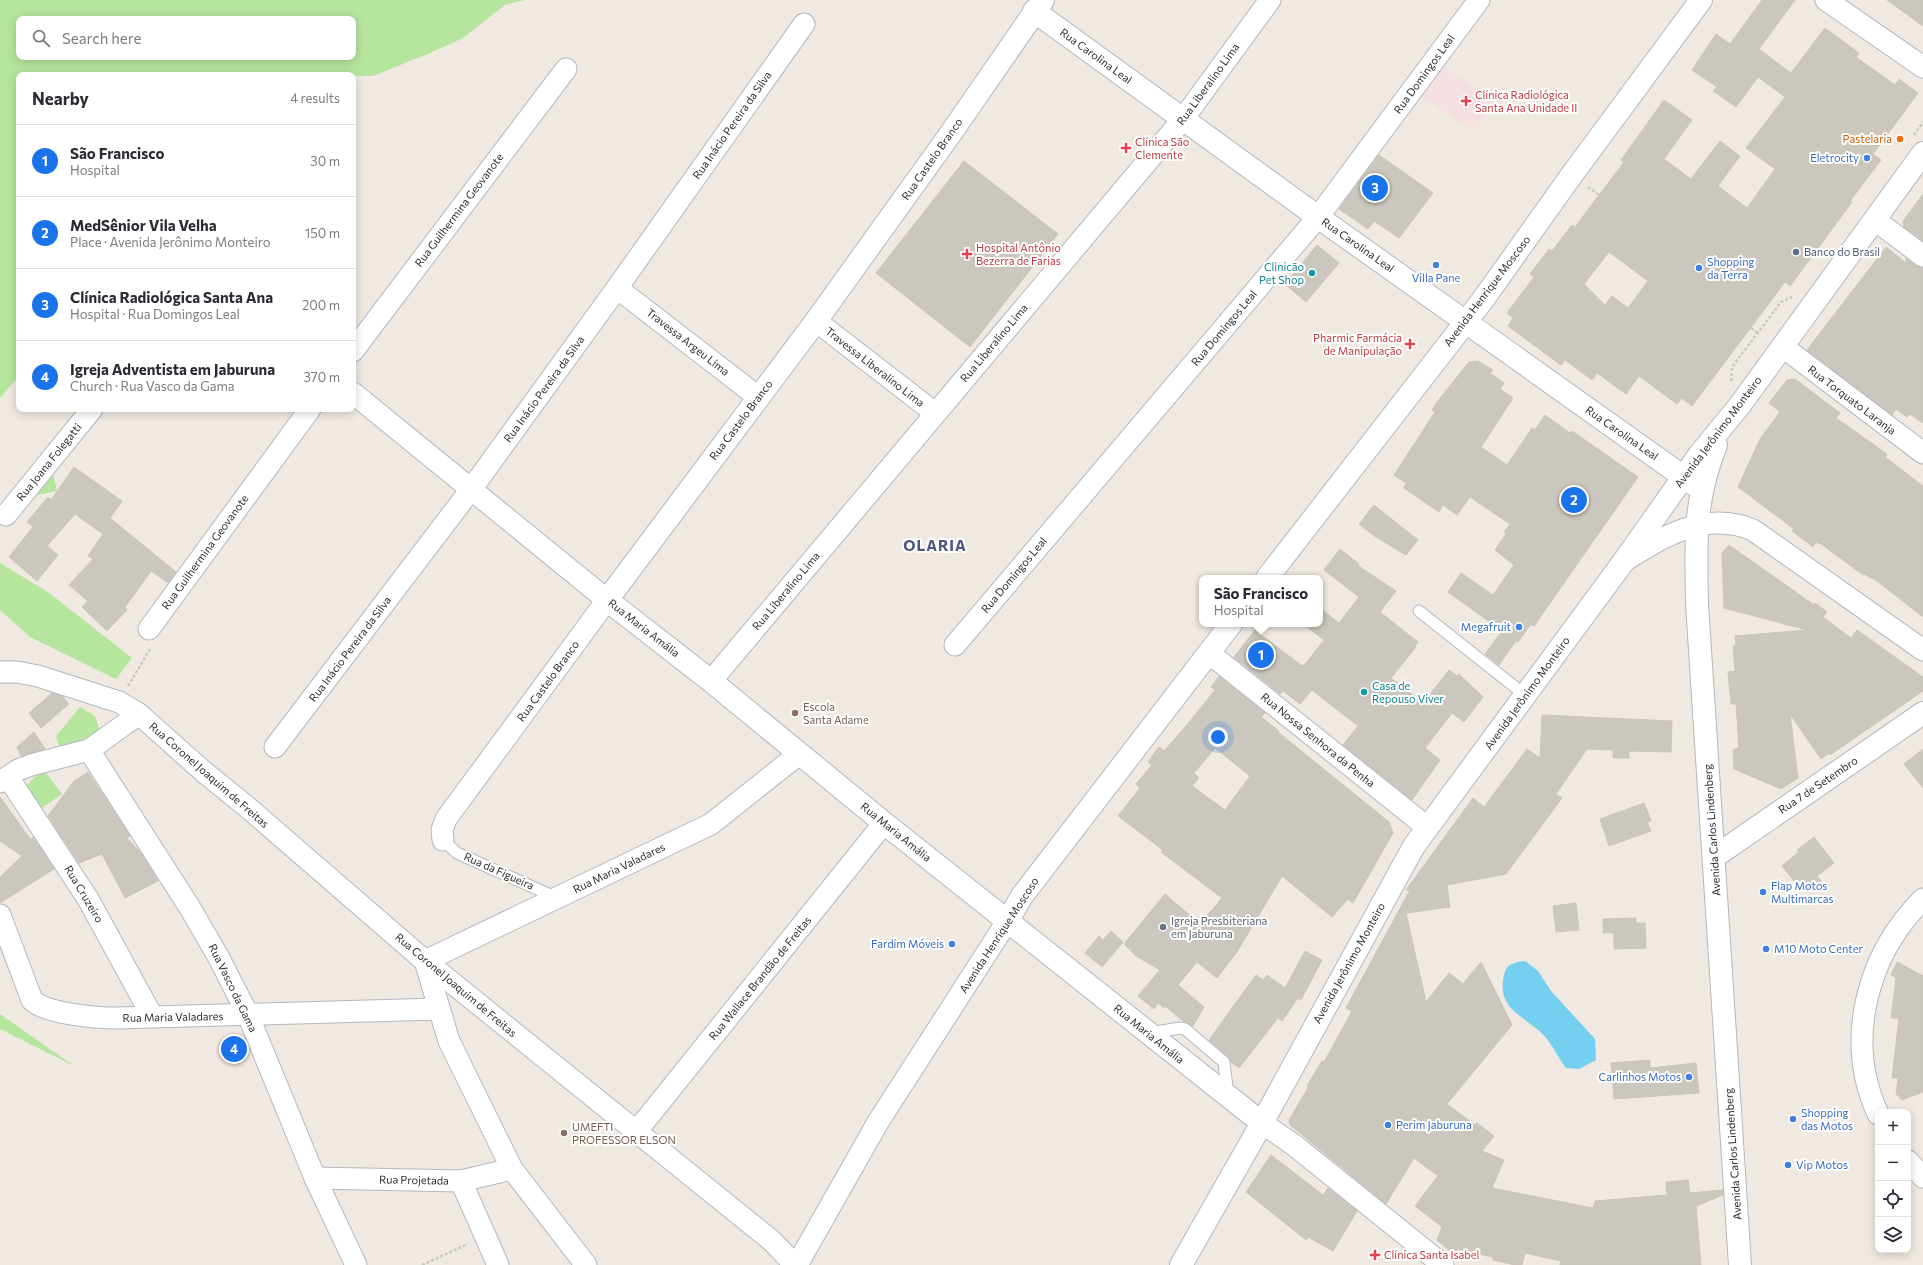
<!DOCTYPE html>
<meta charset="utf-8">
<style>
body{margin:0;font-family:Commissioner,sans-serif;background:#f7f7f7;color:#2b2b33}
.controls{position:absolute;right:12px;bottom:12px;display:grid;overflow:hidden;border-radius:8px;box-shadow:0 2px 10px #0003}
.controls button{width:36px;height:36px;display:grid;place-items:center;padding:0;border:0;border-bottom:1px solid #e1e1e2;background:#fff;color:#2b2b33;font:20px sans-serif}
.you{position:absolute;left:1218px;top:737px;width:14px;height:14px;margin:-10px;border:3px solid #fff;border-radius:50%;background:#1a73e8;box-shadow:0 0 0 6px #1a73e833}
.badge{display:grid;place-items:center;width:26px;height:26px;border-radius:50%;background:#1a73e8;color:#fff;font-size:13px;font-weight:700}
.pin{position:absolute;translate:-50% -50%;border:2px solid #fff;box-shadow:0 1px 4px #0006}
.popup{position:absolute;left:1199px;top:575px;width:124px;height:52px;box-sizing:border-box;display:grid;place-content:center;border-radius:8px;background:#fff;filter:drop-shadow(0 1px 3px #0005);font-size:13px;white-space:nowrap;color:#7c7c81}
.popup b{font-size:15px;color:#2b2b33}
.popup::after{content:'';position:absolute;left:50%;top:100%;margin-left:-8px;border:8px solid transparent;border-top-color:#fff}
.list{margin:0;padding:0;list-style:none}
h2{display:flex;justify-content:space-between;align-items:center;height:52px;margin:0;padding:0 16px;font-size:17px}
h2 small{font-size:13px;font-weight:400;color:#7c7c81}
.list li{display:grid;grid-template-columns:26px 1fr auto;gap:12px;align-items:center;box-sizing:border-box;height:72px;padding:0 16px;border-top:1px solid #e1e1e2}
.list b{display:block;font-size:15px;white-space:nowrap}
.list p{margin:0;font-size:13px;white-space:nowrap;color:#7c7c81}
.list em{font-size:13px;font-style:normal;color:#7c7c81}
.icon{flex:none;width:22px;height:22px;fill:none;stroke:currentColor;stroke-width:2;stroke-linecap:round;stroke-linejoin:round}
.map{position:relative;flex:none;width:1923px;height:1265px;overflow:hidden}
.search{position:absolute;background:#fff;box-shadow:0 2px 10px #0003;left:16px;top:16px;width:340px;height:44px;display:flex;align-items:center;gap:10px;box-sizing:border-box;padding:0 14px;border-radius:8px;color:#7c7c81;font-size:15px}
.panel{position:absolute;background:#fff;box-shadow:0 2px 10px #0003;left:16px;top:72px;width:340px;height:340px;border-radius:8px}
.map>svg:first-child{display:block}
.medical{fill:#f5dfe0}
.green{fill:#b6e59e;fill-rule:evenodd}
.water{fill:#75cff0}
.building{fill:#cbc7bf;stroke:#cbc5ba;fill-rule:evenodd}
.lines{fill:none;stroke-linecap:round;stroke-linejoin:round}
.lane-casing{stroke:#b4b7c1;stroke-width:13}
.street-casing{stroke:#b4b7c1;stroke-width:23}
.secondary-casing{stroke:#b4b7c1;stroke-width:24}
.path{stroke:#c9c9c9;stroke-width:2.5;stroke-dasharray:3 2;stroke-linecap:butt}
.lane{stroke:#fff;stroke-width:11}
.street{stroke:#fff;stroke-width:21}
.secondary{stroke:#fff;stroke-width:22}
.health-dot{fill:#e0444e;stroke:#fff;stroke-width:1.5}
.food-dot{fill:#e8710a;stroke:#fff;stroke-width:1.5}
.shop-dot{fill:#3f7fe0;stroke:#fff;stroke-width:1.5}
.service-dot{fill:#5c6f8a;stroke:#fff;stroke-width:1.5}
.culture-dot{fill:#0f9aa8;stroke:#fff;stroke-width:1.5}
.education-dot{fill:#8d6e63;stroke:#fff;stroke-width:1.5}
.worship-dot{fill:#6b7280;stroke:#fff;stroke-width:1.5}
.labels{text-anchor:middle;stroke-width:4;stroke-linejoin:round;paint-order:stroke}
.street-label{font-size:11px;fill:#2e2e2e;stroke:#fff}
.health-label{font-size:11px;fill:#be3a42;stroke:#fff;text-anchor:start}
.food-label{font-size:11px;fill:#c56008;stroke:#fff;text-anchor:end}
.shop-label{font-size:11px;fill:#366cbe;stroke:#fff;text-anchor:start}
.service-label{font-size:11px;fill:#4e5e75;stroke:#fff;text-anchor:start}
.culture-label{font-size:11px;fill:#0d838f;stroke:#fff;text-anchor:end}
.education-label{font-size:11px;fill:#785e54;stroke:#fff;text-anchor:start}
.worship-label{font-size:11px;fill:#5b616d;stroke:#fff;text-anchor:start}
.district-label{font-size:15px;font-weight:bold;letter-spacing:1px;fill:#4d5680;stroke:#fff}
</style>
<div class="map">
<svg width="1923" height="1265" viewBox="0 0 1923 1265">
<rect width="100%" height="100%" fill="#efe9e1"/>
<polygon class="medical" points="1442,66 1481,92 1486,85 1505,98 1498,109 1492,105 1474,131 1421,96"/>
<g class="green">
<path d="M0 0H525L505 5 463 38 430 53 373 76 270 74 19 75V376L0 398ZM19 19H353V57H19Z"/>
<polygon points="52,469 57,491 32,496"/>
<polygon points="0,563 48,592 132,658 116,679 30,637 0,610"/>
<polygon points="80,707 95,716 100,732 61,749 56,738 57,735"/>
<polygon points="43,769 62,794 42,808 23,789"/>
<polygon points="0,1014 74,1066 0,1029"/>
</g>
<path class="water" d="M1525 961 1538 971 1551 991 1595 1039 1596 1060 1579 1069 1566 1068C1559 1059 1554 1048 1547 1039 1530 1017 1495 1012 1504 975 1506 964 1515 962 1525 961Z"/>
<g class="building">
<path d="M1762 0H1795L1759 49 1791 73 1825 28 1859 53 1856 57 1895 85 1899 79 1918 93 1873 154 1881 160 1850 201 1852 202 1790 286 1785 282 1692 406 1682 398 1677 404 1639 376 1626 394 1597 373 1592 380 1565 360 1561 365 1508 326 1513 318 1507 313 1534 277 1530 274 1549 249 1552 251 1572 225 1575 227 1624 162 1621 160 1664 100 1692 120 1664 159 1691 179 1720 141 1740 156 1718 186 1747 208 1775 169 1746 148 1785 97 1758 77 1736 107 1713 91 1717 87 1692 70 1716 34 1730 44ZM1609 252 1648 281 1628 308 1612 296 1605 305 1584 284Z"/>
<polygon points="1887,0 1923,0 1923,26"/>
<polygon points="1379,155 1433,193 1399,238 1374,221 1368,229 1339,209"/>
<polygon points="964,161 1058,234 970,347 876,273"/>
<polygon points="1923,194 1923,241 1904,227 1903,221"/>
<polygon points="1317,245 1339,263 1306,302 1285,284"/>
<polygon points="1886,247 1906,263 1906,258 1916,266 1923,268 1923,423 1910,414 1907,417 1896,409 1892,415 1807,350"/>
<polygon points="1478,361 1493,370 1490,373 1504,383 1500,389 1513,398 1481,447 1507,465 1532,428 1535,430 1545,415 1570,433 1572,431 1638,477 1534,626 1531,624 1518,642 1516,641 1499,665 1485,654 1502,631 1448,592 1461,573 1493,595 1514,565 1495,550 1506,534 1504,532 1510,524 1470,497 1457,515 1443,505 1439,512 1404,488 1406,483 1394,475 1435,412 1432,410 1437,402 1469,362"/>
<polygon points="1795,379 1840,413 1836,418 1887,454 1885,457 1923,486 1923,617 1877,581 1864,574 1863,575 1820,543 1819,544 1816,542 1813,547 1792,531 1794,529 1738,487 1760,439 1780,412 1769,403 1787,380"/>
<polygon points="74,467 122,501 110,518 176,572 168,583 151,571 125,607 127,610 107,631 82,607 88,601 69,585 93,559 88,556 103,534 75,514 47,546 58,555 37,581 9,557 33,527 27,522 48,497 51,500"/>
<polygon points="1374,505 1418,540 1406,555 1373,535 1359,524"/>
<polygon points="1729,545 1814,605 1815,603 1827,612 1823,617 1851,638 1857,630 1923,677 1923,691 1830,755 1829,753 1821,759 1790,714 1798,778 1781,789 1734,769 1733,750 1739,747 1736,704 1731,704 1728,672 1735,671 1733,646 1736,646 1735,636 1807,630 1724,608 1722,553"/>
<polygon points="1340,549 1359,564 1357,565 1396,591 1380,612 1418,642 1415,646 1416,647 1391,678 1423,703 1449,670 1457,676 1459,674 1483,697 1464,722 1452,713 1425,748 1440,760 1412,800 1343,745 1358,726 1312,690 1300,704 1283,691 1280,694 1234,657 1255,630 1302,666 1306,663 1324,640 1303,624 1320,624 1320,608 1339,623 1359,597 1324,570"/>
<path d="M1219 676 1265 713 1261 717 1279 731 1278 732 1389 822 1393 833 1353 903 1348 899 1332 917 1282 876 1237 952 1217 978 1197 962 1178 985 1204 1007 1193 1026 1183 1021 1165 1006 1164 1008 1158 1003 1154 1009 1138 996 1160 970 1136 956 1124 944 1165 894 1200 924 1222 898 1161 852 1163 850 1118 816 1140 788 1136 784 1152 765 1148 762 1159 747 1164 751 1186 726 1215 690 1211 687ZM1215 748 1250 776 1225 810 1192 786 1199 778 1194 773Z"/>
<polygon points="52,693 62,696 69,704 41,728 29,713"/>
<polygon points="1542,715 1672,721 1671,752 1629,751 1629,758 1613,758 1613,750 1587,749 1556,794 1562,798 1506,874 1447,885 1450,907 1406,913 1426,1002 1449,973 1463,984 1481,962 1512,1025 1447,1104 1475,1125 1477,1123 1494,1136 1482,1151 1504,1160 1492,1188 1593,1208 1595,1201 1667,1195 1666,1182 1688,1180 1690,1193 1723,1190 1723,1195 1696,1206 1701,1265 1560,1265 1561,1261 1525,1253 1522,1265 1515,1265 1493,1260 1493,1257 1457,1249 1455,1255 1437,1240 1442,1227 1415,1206 1438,1176 1414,1158 1386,1204 1290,1125 1289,1120 1309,1086 1307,1086 1322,1061 1324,1062 1352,1011 1346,1008 1410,890 1406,890 1473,798 1484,807 1527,749 1540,758"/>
<polygon points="34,732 45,749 21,756 17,747"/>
<polygon points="1923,749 1923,788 1904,764"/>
<polygon points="88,772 130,836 127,838 141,853 158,881 125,898 102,854 79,863 48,816 74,781"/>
<polygon points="0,797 31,840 33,837 54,869 0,903 0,877 22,856 0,841"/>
<polygon points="1644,803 1651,821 1647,822 1651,831 1609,846 1600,819"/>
<polygon points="1814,837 1834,863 1817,876 1821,881 1802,891 1782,866 1799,852 1797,850"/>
<polygon points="1576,903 1579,930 1556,932 1553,906"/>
<polygon points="1636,918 1636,923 1645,923 1646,948 1614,949 1614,933 1603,933 1603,919"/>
<polygon points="1111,931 1123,942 1102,967 1085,953 1099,936 1103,940"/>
<polygon points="1305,951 1322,960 1301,1000 1298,998 1282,1021 1278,1018 1239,1068 1231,1062 1229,1057 1209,1040 1256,975 1263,980 1267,975 1285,988"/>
<polygon points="1897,962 1923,976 1923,1092 1902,1100 1896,1094 1898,1078 1892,1078 1899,1018 1891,1018 1896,978 1891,975"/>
<polygon points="1650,1060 1650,1068 1696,1063 1699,1093 1614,1099 1611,1063"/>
<polygon points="1271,1155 1323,1195 1328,1188 1357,1211 1333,1251 1308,1237 1306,1240 1246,1192"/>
</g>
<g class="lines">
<g class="lane-casing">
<g id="lane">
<polyline points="1419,611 1525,695"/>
<polyline points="443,840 457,853 557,898"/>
<polyline points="1150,1033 1180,1028 1185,1029 1224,1062 1228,1096"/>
</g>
</g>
<g class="street-casing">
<g id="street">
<polyline points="1826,0 1923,67"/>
<polyline points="1875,220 1923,256"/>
<polyline points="617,288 758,397"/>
<polyline points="816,321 935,413"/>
<polyline points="1782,346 1923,453"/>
<polyline points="353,351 566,69"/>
<polyline points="353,393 607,600 446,819 442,830 443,840"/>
<polyline points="6,515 92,409"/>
<path d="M1624 561C1664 536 1706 510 1753 530L1923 650"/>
<polyline points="149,629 310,409"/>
<polyline points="955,645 1318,217 1479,0"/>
<polyline points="1209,653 1427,827"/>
<polyline points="0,672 17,672 38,676 119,702 139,714 204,772 246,806 425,961 772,1241 795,1265"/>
<polyline points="711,681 1183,119 1270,0"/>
<polyline points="275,747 472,488 617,288 804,24"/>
<polyline points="89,750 190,908 219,958 248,1015 315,1178 356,1265"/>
<polyline points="8,777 88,899 152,1016"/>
<polyline points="0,782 18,770 31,765 89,750 139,714"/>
<path d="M0 915 32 1000C46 1014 97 1018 118 1018L438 1009"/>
<path d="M1878 1114C1844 1040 1867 955 1923 899"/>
<polyline points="1262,1123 1294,1145 1443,1265"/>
<polyline points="636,1132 884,823"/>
<polyline points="1908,1161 1923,1177"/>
<polyline points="315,1178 461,1181 512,1169"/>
<polyline points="461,1181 498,1265"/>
<polyline points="586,1265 512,1169 449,1041 425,961 711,824 799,754"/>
<polyline points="797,1265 878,1122 1008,920"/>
</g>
</g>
<g class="secondary-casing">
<g id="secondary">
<polyline points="1043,0 951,133 816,321 607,600 711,681 884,823 1262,1123"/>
<polyline points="1034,11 1318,217 1695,485"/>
<path d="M1716 445C1693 503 1696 544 1697 604L1740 1265"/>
<polyline points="1267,578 1482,301 1571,176 1701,0"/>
<polyline points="1714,857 1923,713"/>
<polyline points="1008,920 1022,896 1231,624"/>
<polyline points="1181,1265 1262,1123 1414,846 1624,561 1699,455 1740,405 1923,153"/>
</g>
</g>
<g class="path">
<polyline points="1914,135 1923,122"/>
<polyline points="1588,187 1599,195"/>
<polyline points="1751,328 1758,333"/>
<polyline points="1731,381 1732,367 1781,302 1792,297"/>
<polyline points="128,686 150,649"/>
<polyline points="422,1265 468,1244"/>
</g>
<use href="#lane" class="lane"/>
<use href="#street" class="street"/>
<use href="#secondary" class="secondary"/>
</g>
<g class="health-dot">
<path d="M1464 95h4v4h4v4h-4v4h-4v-4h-4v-4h4z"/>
<path d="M1124 142h4v4h4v4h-4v4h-4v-4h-4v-4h4z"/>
<path d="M965 248h4v4h4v4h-4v4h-4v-4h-4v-4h4z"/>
<path d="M1408 338h4v4h4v4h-4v4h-4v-4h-4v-4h4z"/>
<path d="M1373 1249h4v4h4v4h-4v4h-4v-4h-4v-4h4z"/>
</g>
<circle class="food-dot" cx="1900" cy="139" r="4"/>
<g class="shop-dot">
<circle cx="1867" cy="158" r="4"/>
<circle cx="1436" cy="265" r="4"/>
<circle cx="1699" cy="268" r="4"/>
<circle cx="1519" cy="627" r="4"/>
<circle cx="1763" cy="892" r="4"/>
<circle cx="952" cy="944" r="4"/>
<circle cx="1766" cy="949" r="4"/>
<circle cx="1689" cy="1077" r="4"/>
<circle cx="1793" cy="1119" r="4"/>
<circle cx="1388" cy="1125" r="4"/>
<circle cx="1788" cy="1165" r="4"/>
</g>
<circle class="service-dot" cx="1796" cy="252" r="4"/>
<g class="culture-dot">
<circle cx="1312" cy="273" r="4"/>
<circle cx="1364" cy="692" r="4"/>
</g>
<g class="education-dot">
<circle cx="795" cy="713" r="4"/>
<circle cx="564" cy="1133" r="4"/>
</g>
<circle class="worship-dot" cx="1163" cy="927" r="4"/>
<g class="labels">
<g class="street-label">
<text transform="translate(1096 56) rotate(36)" y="4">Rua Carolina Leal</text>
<text transform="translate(1424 74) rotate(-54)" y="4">Rua Domingos Leal</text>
<text transform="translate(1208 84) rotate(-54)" y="4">Rua Liberalino Lima</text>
<text transform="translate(732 125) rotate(-55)" y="4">Rua Inácio Pereira da Silva</text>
<text transform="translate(932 159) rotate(-55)" y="4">Rua Castelo Branco</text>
<text transform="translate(459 210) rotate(-53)" y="4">Rua Guilhermina Geovanote</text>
<text transform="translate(1358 245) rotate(35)" y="4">Rua Carolina Leal</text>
<text transform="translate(1487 291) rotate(-53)" y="4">Avenida Henrique Moscoso</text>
<text transform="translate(1224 328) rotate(-50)" y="4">Rua Domingos Leal</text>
<text transform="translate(688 342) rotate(38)" y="4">Travessa Argeu Lima</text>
<text transform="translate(994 343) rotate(-50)" y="4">Rua Liberalino Lima</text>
<text transform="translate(875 367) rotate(38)" y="4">Travessa Liberalino Lima</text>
<text transform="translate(544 389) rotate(-54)" y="4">Rua Inácio Pereira da Silva</text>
<text transform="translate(1852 400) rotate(37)" y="4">Rua Torquato Laranja</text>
<text transform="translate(741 420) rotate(-53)" y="4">Rua Castelo Branco</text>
<text transform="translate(1718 432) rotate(-53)" y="4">Avenida Jerônimo Monteiro</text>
<text transform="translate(1622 433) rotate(35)" y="4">Rua Carolina Leal</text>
<text transform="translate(49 462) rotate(-51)" y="4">Rua Joana Folegatti</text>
<text transform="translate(205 552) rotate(-54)" y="4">Rua Guilhermina Geovanote</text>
<text transform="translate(1014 575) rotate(-50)" y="4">Rua Domingos Leal</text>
<text transform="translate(786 591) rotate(-50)" y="4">Rua Liberalino Lima</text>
<text transform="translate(644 628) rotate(38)" y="4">Rua Maria Amália</text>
<text transform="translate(350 649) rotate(-53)" y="4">Rua Inácio Pereira da Silva</text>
<text transform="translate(548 681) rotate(-54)" y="4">Rua Castelo Branco</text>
<text transform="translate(1527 693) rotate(-54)" y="4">Avenida Jerônimo Monteiro</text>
<text transform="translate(1318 740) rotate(39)" y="4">Rua Nossa Senhora da Penha</text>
<text transform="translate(209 775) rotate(41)" y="4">Rua Coronel Joaquim de Freitas</text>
<text transform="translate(1818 785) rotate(-34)" y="4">Rua 7 de Setembro</text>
<text transform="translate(1712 830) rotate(-94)" y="4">Avenida Carlos Lindenberg</text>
<text transform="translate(896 832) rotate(39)" y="4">Rua Maria Amália</text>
<text transform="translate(619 868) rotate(-26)" y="4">Rua Maria Valadares</text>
<text transform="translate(499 871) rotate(24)" y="4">Rua da Figueira</text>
<text transform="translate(84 894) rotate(59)" y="4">Rua Cruzeiro</text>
<text transform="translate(999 935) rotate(-57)" y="4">Avenida Henrique Moscoso</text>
<text transform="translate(1349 963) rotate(-61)" y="4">Avenida Jerônimo Monteiro</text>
<text transform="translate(760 978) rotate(-51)" y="4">Rua Wallace Brandão de Freitas</text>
<text transform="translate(456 985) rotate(40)" y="4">Rua Coronel Joaquim de Freitas</text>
<text transform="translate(233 988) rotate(64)" y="4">Rua Vasco da Gama</text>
<text transform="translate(173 1017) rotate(-1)" y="4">Rua Maria Valadares</text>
<text transform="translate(1149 1034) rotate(39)" y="4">Rua Maria Amália</text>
<text transform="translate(1733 1154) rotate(-94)" y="4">Avenida Carlos Lindenberg</text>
<text transform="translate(414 1180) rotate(1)" y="4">Rua Projetada</text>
</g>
<g class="health-label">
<text x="1475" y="99">Clínica Radiológica<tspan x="1475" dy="13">Santa Ana Unidade II</tspan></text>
<text x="1135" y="146">Clínica São<tspan x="1135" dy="13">Clemente</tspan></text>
<text x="976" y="252">Hospital Antônio<tspan x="976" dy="13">Bezerra de Farias</tspan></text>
<text x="1402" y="342" text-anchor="end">Pharmic Farmácia<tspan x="1402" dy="13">de Manipulação</tspan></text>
<text x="1384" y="1259">Clínica Santa Isabel</text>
</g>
<g class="food-label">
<text x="1892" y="143">Pastelaria</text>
</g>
<g class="shop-label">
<text x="1859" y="162" text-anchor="end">Eletrocity</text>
<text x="1707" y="266">Shopping<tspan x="1707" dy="13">da Terra</tspan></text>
<text x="1436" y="282" text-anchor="middle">Villa Pane</text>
<text x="1511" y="631" text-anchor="end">Megafruit</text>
<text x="1771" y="890">Flap Motos<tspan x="1771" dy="13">Multimarcas</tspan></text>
<text x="944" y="948" text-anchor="end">Fardim Móveis</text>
<text x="1774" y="953">M10 Moto Center</text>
<text x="1681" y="1081" text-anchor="end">Carlinhos Motos</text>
<text x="1801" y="1117">Shopping<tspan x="1801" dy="13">das Motos</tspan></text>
<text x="1396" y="1129">Perim Jaburuna</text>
<text x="1796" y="1169">Vip Motos</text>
</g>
<g class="service-label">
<text x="1804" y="256">Banco do Brasil</text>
</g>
<g class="culture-label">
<text x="1304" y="271">Clinicão<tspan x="1304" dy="13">Pet Shop</tspan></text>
<text x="1372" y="690" text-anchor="start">Casa de<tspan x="1372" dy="13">Repouso Viver</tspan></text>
</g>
<g class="education-label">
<text x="803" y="711">Escola<tspan x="803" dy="13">Santa Adame</tspan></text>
<text x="572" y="1131">UMEFTI<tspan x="572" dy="13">PROFESSOR ELSON</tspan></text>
</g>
<g class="worship-label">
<text x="1171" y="925">Igreja Presbiteriana<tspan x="1171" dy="13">em Jaburuna</tspan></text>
</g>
<g class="district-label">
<text x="935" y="551">OLARIA</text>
</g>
</g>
</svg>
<div class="controls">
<button>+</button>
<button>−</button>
<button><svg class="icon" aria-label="locate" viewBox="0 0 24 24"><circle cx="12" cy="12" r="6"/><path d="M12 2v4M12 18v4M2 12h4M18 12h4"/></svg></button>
<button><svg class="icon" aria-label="layers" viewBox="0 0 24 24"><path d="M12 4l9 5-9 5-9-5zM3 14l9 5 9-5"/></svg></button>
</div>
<div class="you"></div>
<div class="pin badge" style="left:1261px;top:655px">1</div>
<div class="popup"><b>São Francisco</b>Hospital</div>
<div class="pin badge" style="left:1574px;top:500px">2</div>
<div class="pin badge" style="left:1375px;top:188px">3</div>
<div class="pin badge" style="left:234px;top:1049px">4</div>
<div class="search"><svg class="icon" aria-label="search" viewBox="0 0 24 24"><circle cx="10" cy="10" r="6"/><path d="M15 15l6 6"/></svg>Search here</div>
<section class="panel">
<h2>Nearby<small>4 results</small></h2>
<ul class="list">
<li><span class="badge">1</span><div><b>São Francisco</b><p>Hospital</p></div><em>30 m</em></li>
<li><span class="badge">2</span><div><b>MedSênior Vila Velha</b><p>Place · Avenida Jerônimo Monteiro</p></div><em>150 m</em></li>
<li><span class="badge">3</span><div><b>Clínica Radiológica Santa Ana</b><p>Hospital · Rua Domingos Leal</p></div><em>200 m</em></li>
<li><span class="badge">4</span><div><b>Igreja Adventista em Jaburuna</b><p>Church · Rua Vasco da Gama</p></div><em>370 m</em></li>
</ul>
</section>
</div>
